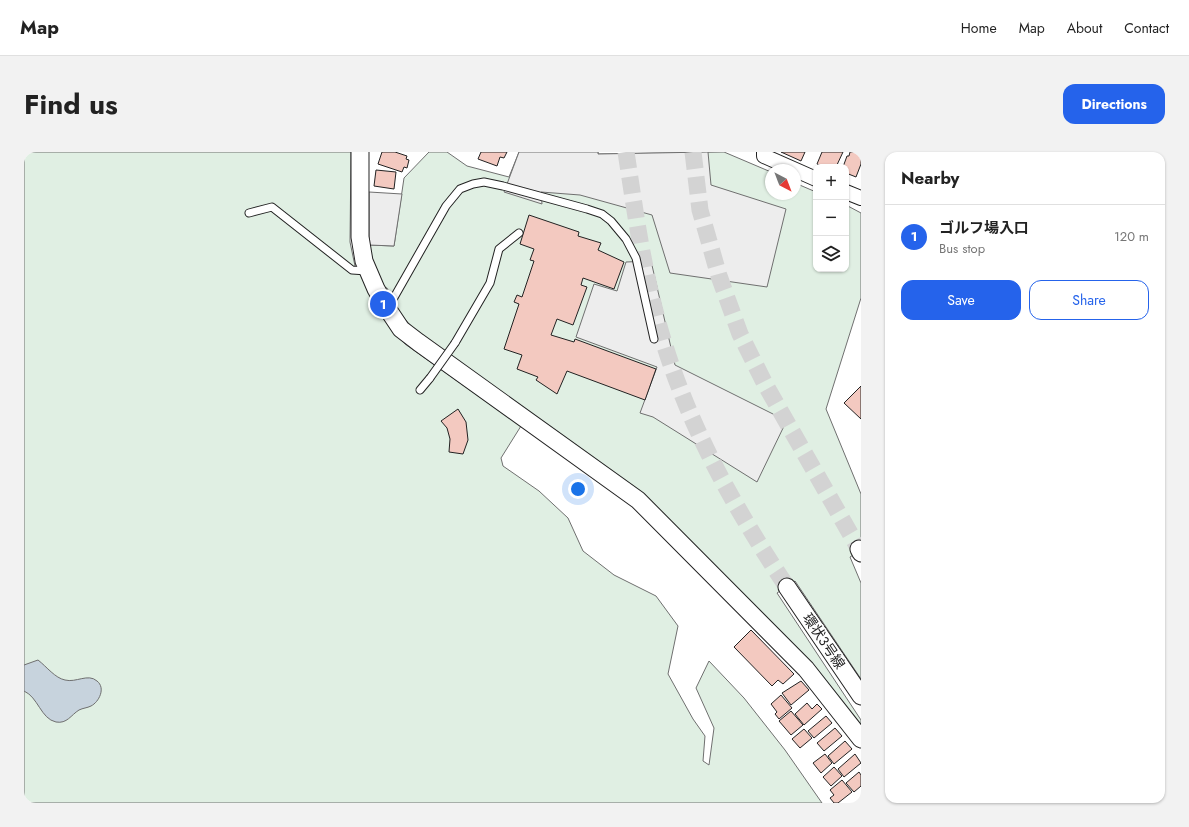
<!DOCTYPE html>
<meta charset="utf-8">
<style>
body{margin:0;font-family:Jost,"Noto Sans JP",sans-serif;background:#f2f2f2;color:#222}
.controls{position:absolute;right:12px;top:12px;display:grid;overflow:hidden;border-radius:8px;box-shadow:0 1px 3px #0004}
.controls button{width:36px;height:36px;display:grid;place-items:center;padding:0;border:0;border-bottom:1px solid #e0e0e0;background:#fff;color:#222;font:20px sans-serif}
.compass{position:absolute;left:741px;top:12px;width:36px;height:36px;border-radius:50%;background:#fff;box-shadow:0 1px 3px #0004;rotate:138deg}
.you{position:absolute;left:554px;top:337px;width:14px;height:14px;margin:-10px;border:3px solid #fff;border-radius:50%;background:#1a73e8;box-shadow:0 0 0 6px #1a73e833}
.badge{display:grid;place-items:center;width:26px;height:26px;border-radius:50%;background:#2563eb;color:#fff;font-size:13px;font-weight:700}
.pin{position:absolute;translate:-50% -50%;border:2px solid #fff;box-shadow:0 1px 4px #0006}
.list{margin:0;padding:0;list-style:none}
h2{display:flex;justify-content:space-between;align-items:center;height:52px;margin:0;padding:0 16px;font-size:17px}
h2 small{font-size:13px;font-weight:400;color:#767676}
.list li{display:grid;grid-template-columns:26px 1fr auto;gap:12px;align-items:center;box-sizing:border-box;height:64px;padding:0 16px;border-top:1px solid #e0e0e0}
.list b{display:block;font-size:15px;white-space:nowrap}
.list p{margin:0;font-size:13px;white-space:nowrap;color:#767676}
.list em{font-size:13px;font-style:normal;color:#767676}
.actions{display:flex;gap:8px;padding:12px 16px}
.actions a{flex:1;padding:9px 0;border:1px solid #2563eb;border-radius:12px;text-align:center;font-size:14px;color:#2563eb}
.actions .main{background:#2563eb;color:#fff}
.icon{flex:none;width:22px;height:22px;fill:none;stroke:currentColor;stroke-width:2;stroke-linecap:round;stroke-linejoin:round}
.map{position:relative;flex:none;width:837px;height:651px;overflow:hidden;border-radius:12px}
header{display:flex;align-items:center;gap:24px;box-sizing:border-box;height:56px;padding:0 20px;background:#fff;border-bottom:1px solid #e0e0e0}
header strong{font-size:19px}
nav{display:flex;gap:22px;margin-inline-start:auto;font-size:14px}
.intro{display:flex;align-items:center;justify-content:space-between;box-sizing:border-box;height:96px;padding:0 24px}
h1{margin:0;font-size:28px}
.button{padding:10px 18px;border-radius:12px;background:#2563eb;color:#fff;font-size:14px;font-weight:700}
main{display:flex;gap:24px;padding:0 24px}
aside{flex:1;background:#fff;border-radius:12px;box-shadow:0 1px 3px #0004}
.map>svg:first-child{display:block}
.green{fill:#e0efe3;stroke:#6f6f6f}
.parking{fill:#ededed;stroke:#6f6f6f}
.water{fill:#c7d3dd;stroke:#6f6f6f}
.building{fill:#f3c9c0;stroke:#222}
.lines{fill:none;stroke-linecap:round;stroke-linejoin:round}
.tertiary-tunnel{stroke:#d3d3d3;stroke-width:17;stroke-dasharray:17 8;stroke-linecap:butt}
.service-casing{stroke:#222;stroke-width:9}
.minor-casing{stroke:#222;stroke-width:16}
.tertiary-casing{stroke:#222;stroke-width:19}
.service{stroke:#fff;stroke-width:7}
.minor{stroke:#fff;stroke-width:14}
.tertiary{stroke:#fff;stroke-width:17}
.service-bridge-casing{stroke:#222;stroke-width:9;stroke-linecap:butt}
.service-bridge{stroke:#fff;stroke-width:7}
.labels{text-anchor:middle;stroke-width:3;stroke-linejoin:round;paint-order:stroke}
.street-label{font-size:14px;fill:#222;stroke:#fff}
</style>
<header>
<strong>Map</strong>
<nav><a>Home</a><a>Map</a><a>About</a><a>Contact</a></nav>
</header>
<div class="intro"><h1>Find us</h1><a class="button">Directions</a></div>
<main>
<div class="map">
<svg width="837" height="651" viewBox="0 0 837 651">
<rect width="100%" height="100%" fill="#fff"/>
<g class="green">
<polygon points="0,0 327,0 326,90 331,114 357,148 369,177 381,192 497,274 477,306 479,314 515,339 544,366 559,399 590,423 632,444 654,474 644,522 669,567 681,584 679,609 685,613 690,576 672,536 685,509 720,546 761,598 798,651 0,651"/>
<polygon points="405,0 423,0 443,14 485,25 495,0 574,0 574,2 700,0 747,20 747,42 771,42 771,31 792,40 792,117 822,117 822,53 837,61 837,146 802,257 837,342 837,398 826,405 837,431 837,527 771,429 753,441 837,568 837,573 779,505 706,432 392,180 375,160 363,136 357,135 353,127 345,93 370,94 380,26"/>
</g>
<g class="parking">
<polygon points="495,0 574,0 574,2 684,0 687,33 762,57 743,135 646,121 628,63 556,43 517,40 518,52 480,40"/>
<polygon points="345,40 378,42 370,94 345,93"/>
<polygon points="627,109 651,213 749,262 761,272 733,330 629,265 616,261 633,215 552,185 570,132 593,139 602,110"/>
</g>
<path class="water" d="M14 508C23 515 31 526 41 528 52 531 64 521 73 529 82 536 75 550 67 554 63 556 59 556 55 558 47 563 43 572 32 570 17 567 14 545 0 539V513Z"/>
<g class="building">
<polygon points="358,0 371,0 383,4 382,7 385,8 383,16 380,15 378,20 354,12"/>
<polygon points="457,0 483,0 480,6 476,5 473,14 454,7"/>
<polygon points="757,0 781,0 777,9"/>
<polygon points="798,0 819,0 812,15 799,15 793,12"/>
<polygon points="826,0 837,0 837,12 832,25 822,21 822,15 819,15 823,4 825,4"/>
<polygon points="352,18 372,20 370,37 350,34"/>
<polygon points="505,63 555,80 554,84 577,91 574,98 600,110 590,137 559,126 557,133 563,135 549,173 533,167 527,183 550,190 551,187 632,217 621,248 543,219 533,242 512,228 514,225 493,217 498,203 480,197 495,152 490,150 493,143 498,145 510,109 506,108 510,97 496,92"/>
<polygon points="837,234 837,267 820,251"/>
<polygon points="434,257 442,270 444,288 439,302 425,300 426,287 423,276 417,269"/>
<polygon points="727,478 770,522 759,532 754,528 748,534 710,495"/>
<polygon points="777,529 785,538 767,553 758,541"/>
<polygon points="757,543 768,556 755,567 751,562 753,560 747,552"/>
<polygon points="783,551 788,557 793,552 798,557 780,573 771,562"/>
<polygon points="767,559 779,573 767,583 755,569"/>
<polygon points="802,564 808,571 790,586 784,579"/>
<polygon points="811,576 818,584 800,599 793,591"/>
<polygon points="780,577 788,586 776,596 768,587"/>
<polygon points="821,589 828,597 810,612 804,604"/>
<polygon points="801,602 808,611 797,621 789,611"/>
<polygon points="831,602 837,611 820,625 814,617"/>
<polygon points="810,615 818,624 807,634 799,625"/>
<polygon points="835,620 837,623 837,634 830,640 822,631"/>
<polygon points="818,628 828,640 814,651 810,651 806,646 810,643 806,638"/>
</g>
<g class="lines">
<g class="tertiary-tunnel">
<path d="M602 0C610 52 617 104 630 155 655 257 705 348 763 435"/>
<polyline points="669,0 676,58 695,124 716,182 741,232 835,397"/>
</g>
<g class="service-casing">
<g id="service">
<polyline points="225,61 248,55 328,118 343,119"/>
<polyline points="364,156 422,54 436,37 449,32 460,30 479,34 563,57 578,62 587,69 602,87 612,106 630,187"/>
<polyline points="431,191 466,131 475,97 495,81"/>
<polyline points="396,238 406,226"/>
</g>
</g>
<g class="minor-casing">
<g id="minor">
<polyline points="740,0 740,4 792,27"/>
<polyline points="822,40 837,46"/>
</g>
</g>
<g class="tertiary-casing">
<g id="tertiary">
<polyline points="336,0 336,85 340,109 352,137 363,156 377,177 394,190 614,348 782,517 837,587"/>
<polyline points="835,397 837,401"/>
<polyline points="763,435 837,544"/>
</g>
</g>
<use href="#service" class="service"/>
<use href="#minor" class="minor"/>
<use href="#tertiary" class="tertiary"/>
<g class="service-bridge-casing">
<polyline id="service-bridge" points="406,226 431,191"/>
</g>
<use href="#service-bridge" class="service-bridge"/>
</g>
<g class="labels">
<g class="street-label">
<text transform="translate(800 489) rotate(56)" y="5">環状3号線</text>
</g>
</g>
</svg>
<div class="controls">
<button>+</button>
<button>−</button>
<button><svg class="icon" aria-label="layers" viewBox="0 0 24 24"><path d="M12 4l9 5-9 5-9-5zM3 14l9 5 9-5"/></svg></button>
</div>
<svg class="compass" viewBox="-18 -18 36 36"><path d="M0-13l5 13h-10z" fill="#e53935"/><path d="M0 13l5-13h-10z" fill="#767676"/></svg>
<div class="you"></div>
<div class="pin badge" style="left:359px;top:152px">1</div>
</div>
<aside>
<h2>Nearby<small></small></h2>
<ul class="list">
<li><span class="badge">1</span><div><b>ゴルフ場入口</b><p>Bus stop</p></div><em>120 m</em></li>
</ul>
<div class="actions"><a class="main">Save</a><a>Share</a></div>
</aside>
</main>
